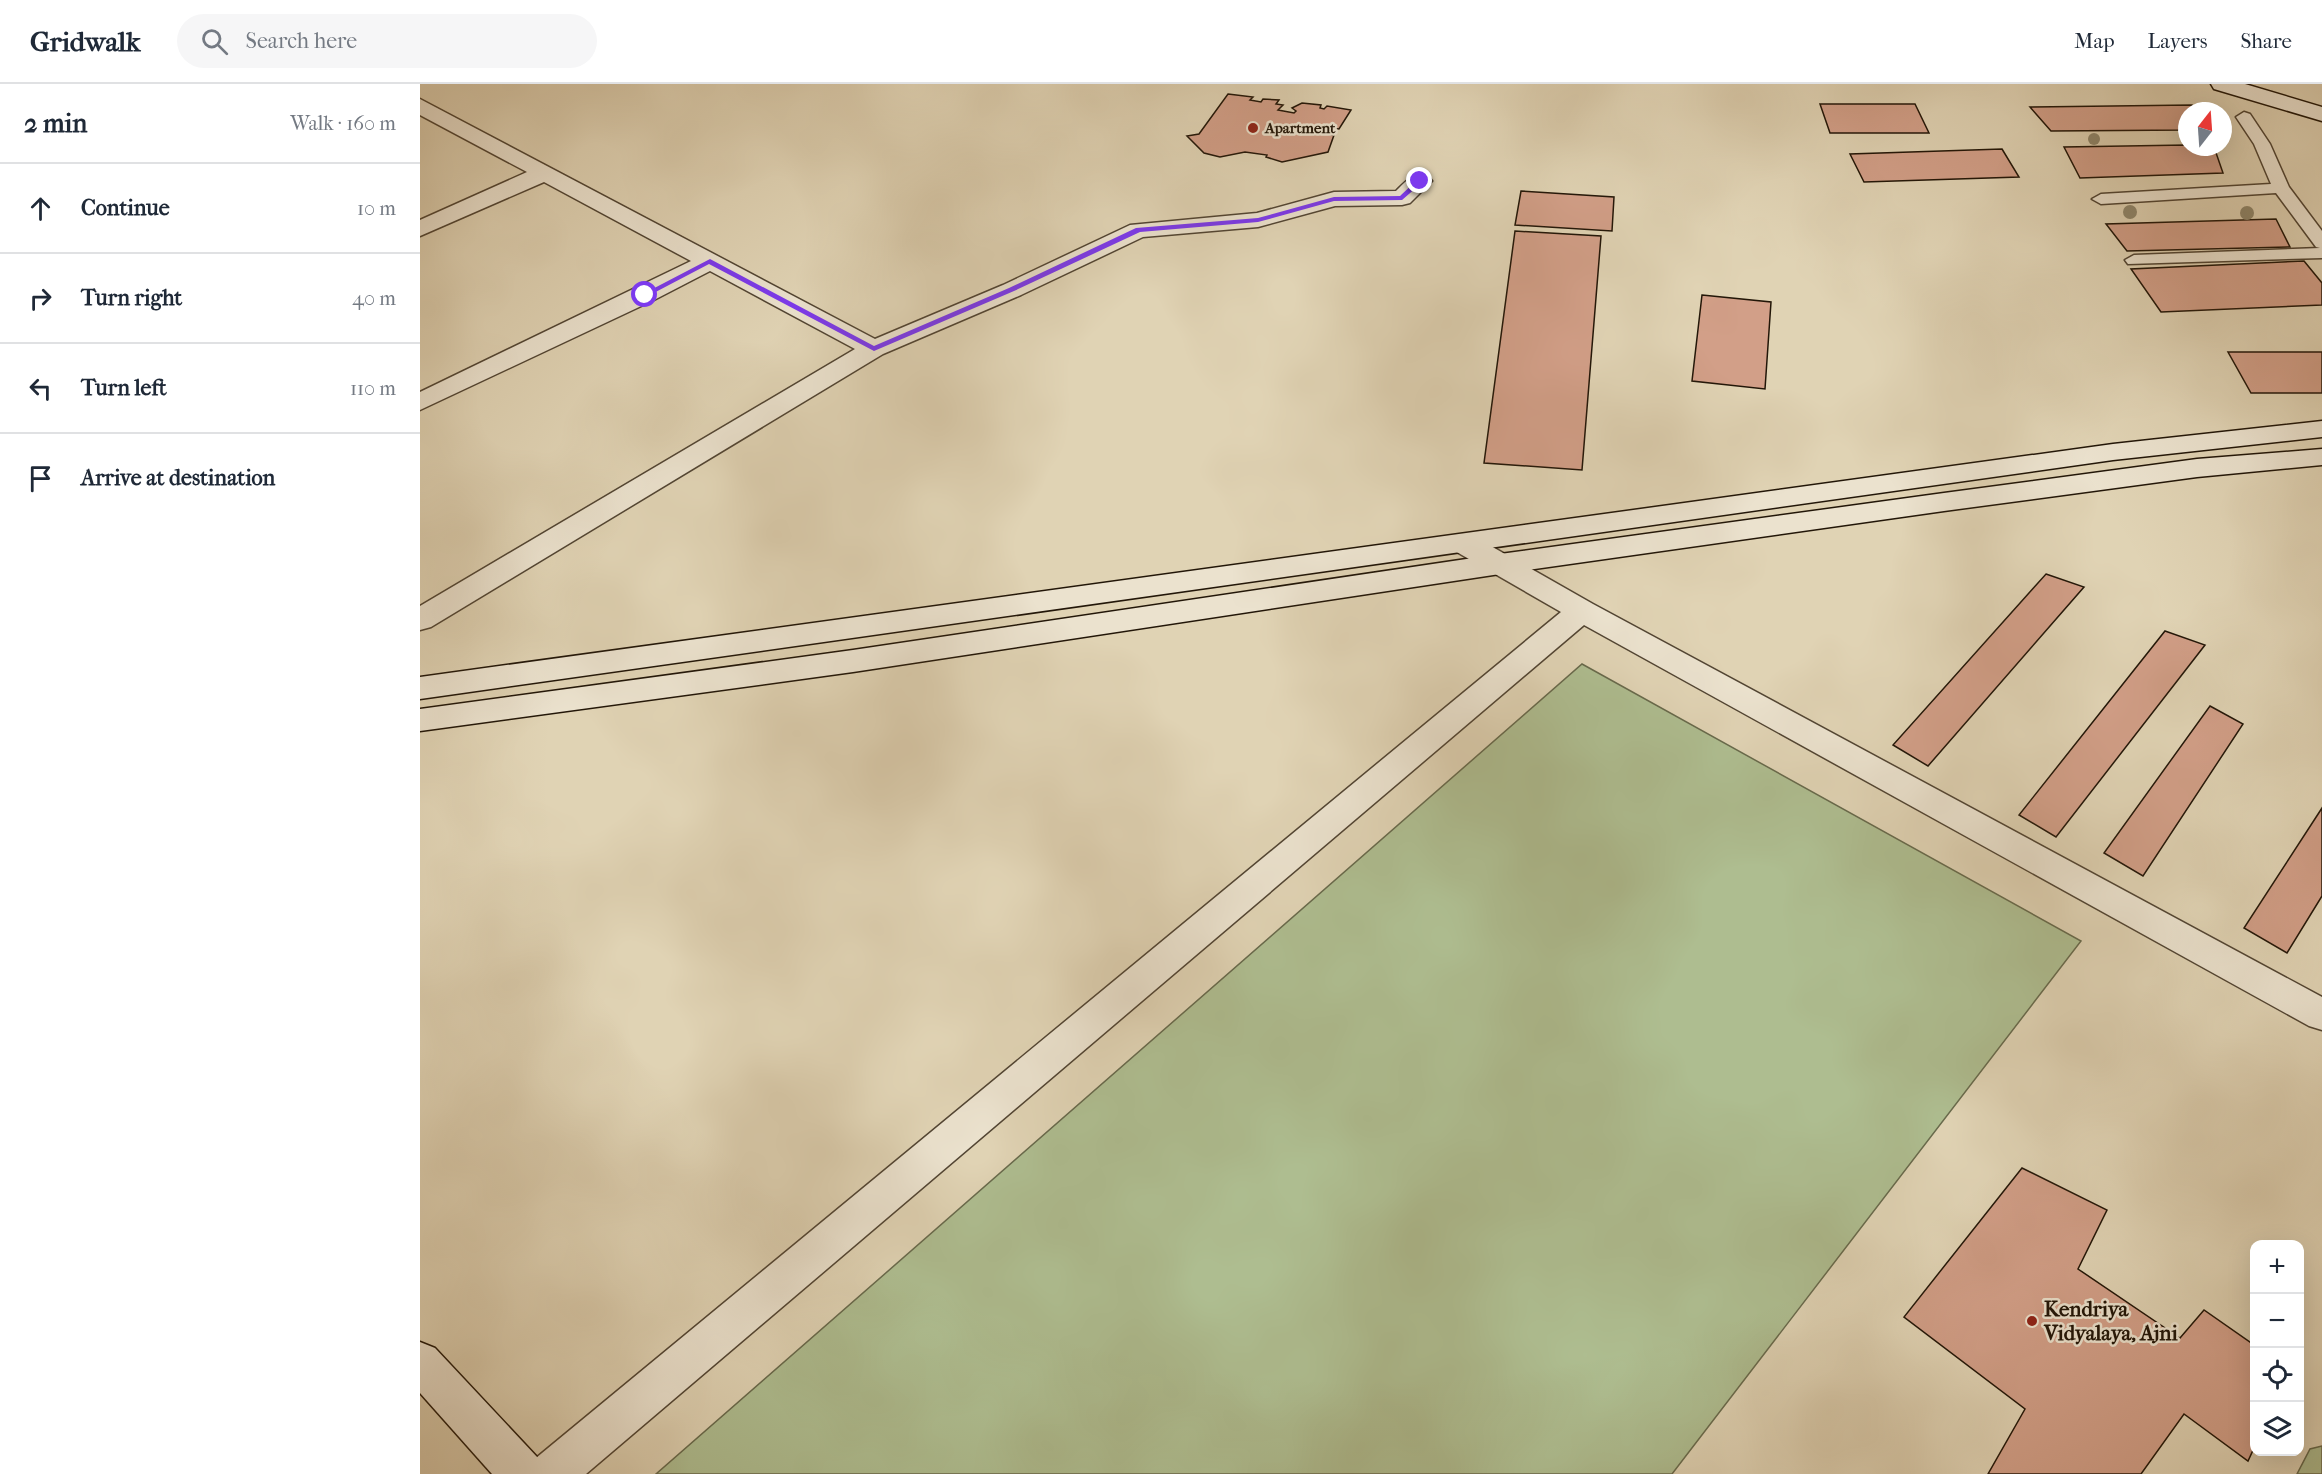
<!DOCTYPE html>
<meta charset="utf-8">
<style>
body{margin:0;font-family:"IM FELL French Canon",serif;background:#f6f6f7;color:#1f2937}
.controls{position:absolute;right:18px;bottom:18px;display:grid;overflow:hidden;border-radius:12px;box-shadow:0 6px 24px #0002}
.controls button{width:54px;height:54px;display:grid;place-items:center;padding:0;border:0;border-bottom:2px solid #e0e1e3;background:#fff;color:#1f2937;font:30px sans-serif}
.compass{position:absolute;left:1758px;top:18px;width:54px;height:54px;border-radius:50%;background:#fff;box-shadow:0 6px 24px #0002;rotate:17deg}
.stop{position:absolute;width:18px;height:18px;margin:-14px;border:4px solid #7c3aed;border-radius:50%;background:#fff}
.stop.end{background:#7c3aed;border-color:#fff;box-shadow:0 2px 6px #0008}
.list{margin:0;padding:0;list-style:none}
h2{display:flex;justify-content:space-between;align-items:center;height:78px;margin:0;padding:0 24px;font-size:26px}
h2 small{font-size:20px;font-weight:400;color:#747a83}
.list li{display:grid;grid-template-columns:39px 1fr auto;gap:18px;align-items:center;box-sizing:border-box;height:90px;padding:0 24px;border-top:2px solid #e0e1e3}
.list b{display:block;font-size:22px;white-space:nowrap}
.list em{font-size:20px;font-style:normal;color:#747a83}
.icon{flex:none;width:33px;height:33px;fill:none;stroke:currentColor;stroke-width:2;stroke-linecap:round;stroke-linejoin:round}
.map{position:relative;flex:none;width:1902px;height:1390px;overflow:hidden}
header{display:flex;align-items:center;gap:36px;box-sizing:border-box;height:84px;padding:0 30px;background:#fff;border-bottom:2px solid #e0e1e3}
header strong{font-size:28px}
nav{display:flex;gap:33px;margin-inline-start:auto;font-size:21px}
.search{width:420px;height:54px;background:#f6f6f7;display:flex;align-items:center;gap:15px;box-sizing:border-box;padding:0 21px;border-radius:33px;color:#747a83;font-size:22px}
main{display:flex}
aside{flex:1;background:#fff}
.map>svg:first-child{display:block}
.green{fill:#aebd90;stroke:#686a4c;stroke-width:1.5}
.building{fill:#d29f88;stroke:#221608;stroke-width:1.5}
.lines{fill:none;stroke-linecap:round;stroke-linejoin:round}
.lane-casing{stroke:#524533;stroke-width:3}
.street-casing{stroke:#524533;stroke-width:3}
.secondary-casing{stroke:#221608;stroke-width:3}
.lane{fill:#ebe2ce;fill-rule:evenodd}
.street{fill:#ebe2ce;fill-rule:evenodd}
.secondary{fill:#ebe2ce;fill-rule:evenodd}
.tree{fill:#8f876c}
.route{fill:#7c3aed}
.poi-dot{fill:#8f2418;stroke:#ebe2ce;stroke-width:2}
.labels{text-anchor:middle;stroke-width:5;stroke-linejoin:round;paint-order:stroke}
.far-poi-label{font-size:15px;font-weight:bold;fill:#221608;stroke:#ebe2ce;text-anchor:start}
.near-poi-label{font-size:21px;font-weight:bold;fill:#221608;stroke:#ebe2ce;text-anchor:start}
</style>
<header>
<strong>Gridwalk</strong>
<div class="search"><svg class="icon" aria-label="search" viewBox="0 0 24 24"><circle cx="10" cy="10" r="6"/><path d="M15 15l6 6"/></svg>Search here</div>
<nav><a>Map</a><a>Layers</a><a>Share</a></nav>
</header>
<main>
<aside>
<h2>2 min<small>Walk · 160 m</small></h2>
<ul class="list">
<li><svg class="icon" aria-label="ahead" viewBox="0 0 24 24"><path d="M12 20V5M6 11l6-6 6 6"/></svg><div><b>Continue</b></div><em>10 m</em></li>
<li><svg class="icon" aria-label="right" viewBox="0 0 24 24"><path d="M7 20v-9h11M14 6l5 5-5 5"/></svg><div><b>Turn right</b></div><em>40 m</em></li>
<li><svg class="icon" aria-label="left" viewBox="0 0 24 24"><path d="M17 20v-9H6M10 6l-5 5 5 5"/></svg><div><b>Turn left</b></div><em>110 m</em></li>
<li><svg class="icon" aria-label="arrive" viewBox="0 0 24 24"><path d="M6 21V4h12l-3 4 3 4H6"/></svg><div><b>Arrive at destination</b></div></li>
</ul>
</aside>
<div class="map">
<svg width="1902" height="1390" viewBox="0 0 1902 1390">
<rect width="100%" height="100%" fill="#e0d3b4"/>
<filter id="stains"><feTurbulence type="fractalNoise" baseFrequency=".00333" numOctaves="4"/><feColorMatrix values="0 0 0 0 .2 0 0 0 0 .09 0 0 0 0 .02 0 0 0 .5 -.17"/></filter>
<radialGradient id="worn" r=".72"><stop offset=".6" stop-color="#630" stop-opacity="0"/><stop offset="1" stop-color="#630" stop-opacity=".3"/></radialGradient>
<g class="green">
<polygon points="1162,580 1661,857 1252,1390 236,1390"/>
<polygon points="1902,1362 1902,1390 1877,1390 1890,1365"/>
</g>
<g class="building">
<polygon points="808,10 833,13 830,16 841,18 843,15 859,16 856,20 863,21 858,26 874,29 876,27 872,24 882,19 901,21 900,24 904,25 907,22 931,26 919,45 888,41 883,43 884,47 914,51 908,68 862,78 846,73 847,71 825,68 800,73 784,69 767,52 779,50"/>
<polygon points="1400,20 1495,20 1509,49 1410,49"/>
<polygon points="1772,21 1774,27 1767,27 1767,46 1631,47 1610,23"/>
<polygon points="1767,61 1794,63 1803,89 1660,94 1644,63"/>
<polygon points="1582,65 1599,93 1444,98 1430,70"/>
<polygon points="1101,107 1194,113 1192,147 1095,141"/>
<polygon points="1856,135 1870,163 1707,167 1686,140"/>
<polygon points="1095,147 1181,152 1162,386 1064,379"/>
<polygon points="1884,177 1902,199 1902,221 1741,228 1711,185"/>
<polygon points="1282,211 1351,218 1345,305 1272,297"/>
<polygon points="1808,268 1902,268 1902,309 1831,309"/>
<polygon points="1626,490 1664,503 1508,682 1473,661"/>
<polygon points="1745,547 1785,561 1636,753 1599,731"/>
<polygon points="1790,622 1823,640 1723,792 1684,769"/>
<polygon points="1902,724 1902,812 1867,869 1824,844"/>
<polygon points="1602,1084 1687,1126 1658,1185 1760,1254 1784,1226 1834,1261 1834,1364 1828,1377 1764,1330 1721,1390 1568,1390 1605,1325 1484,1233"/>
</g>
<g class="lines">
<g class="lane-casing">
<polygon id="lane" points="1824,28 1830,30 1850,60 1869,103 1902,147 1902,174 1708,180 1705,176 1714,171 1900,164 1896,163 1856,109 1681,120 1672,115 1681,110 1851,100 1834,60 1816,33"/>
</g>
<g class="street-casing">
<g id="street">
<path d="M0 15 455 255 583 201 710 141 837 129 914 108 976 107C986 97 993 88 1008 92L1012 97 990 119 982 121 915 122 838 143 723 153 601 211 463 270 11 543 0 546V522L435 265 290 187 234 216 0 326V308L271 177 124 98 0 152V136L107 88 0 31Z"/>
<polygon points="1045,451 1055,453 1173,520 1902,913 1902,946 1889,942 1164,541 166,1390 110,1390 116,1374 1141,528 1035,467 1030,460 1035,453"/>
</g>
</g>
<g class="secondary-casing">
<g id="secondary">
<polygon points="1791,0 1825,0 1902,23 1902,37 1794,5"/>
<polygon points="1902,337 1902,353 1693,376 0,615 0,593 1693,360"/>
<polygon points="1902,365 1902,381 1777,393 1524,427 1080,490 433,588 0,647 0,625 433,566 1080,470 1524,409 1777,375"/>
<polygon points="0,1258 15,1264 118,1374 124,1390 72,1390 0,1309"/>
</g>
</g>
<use href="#lane" class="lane"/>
<use href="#street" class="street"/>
<use href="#secondary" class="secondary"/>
</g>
<g class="tree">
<circle cx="1674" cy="55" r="6"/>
<circle cx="1710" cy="128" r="7"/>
<circle cx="1827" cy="129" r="7"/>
</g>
<polygon class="route" points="998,95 1004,97 982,116 914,117 838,138 720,148 594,207 454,267 289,180 228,212 221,211 290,175 454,262 589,204 716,144 838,134 914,113 980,112"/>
<g class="poi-dot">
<circle cx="833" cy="44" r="6"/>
<circle cx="1612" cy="1237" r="6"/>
</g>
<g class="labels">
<g class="far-poi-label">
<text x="845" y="49">Apartment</text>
</g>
<g class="near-poi-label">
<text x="1624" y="1232">Kendriya<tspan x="1624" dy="24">Vidyalaya, Ajni</tspan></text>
</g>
</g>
<rect width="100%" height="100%" filter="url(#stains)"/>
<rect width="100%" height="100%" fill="url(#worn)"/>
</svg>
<div class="controls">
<button>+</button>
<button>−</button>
<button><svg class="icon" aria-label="locate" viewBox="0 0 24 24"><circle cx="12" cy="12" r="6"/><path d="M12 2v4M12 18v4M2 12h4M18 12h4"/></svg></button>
<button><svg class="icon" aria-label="layers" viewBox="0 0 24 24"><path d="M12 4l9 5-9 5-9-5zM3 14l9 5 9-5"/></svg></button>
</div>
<svg class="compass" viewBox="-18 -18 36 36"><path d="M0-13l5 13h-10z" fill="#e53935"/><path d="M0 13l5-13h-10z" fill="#747a83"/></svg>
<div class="stop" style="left:225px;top:211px"></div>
<div class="stop end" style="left:1000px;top:97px"></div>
</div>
</main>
